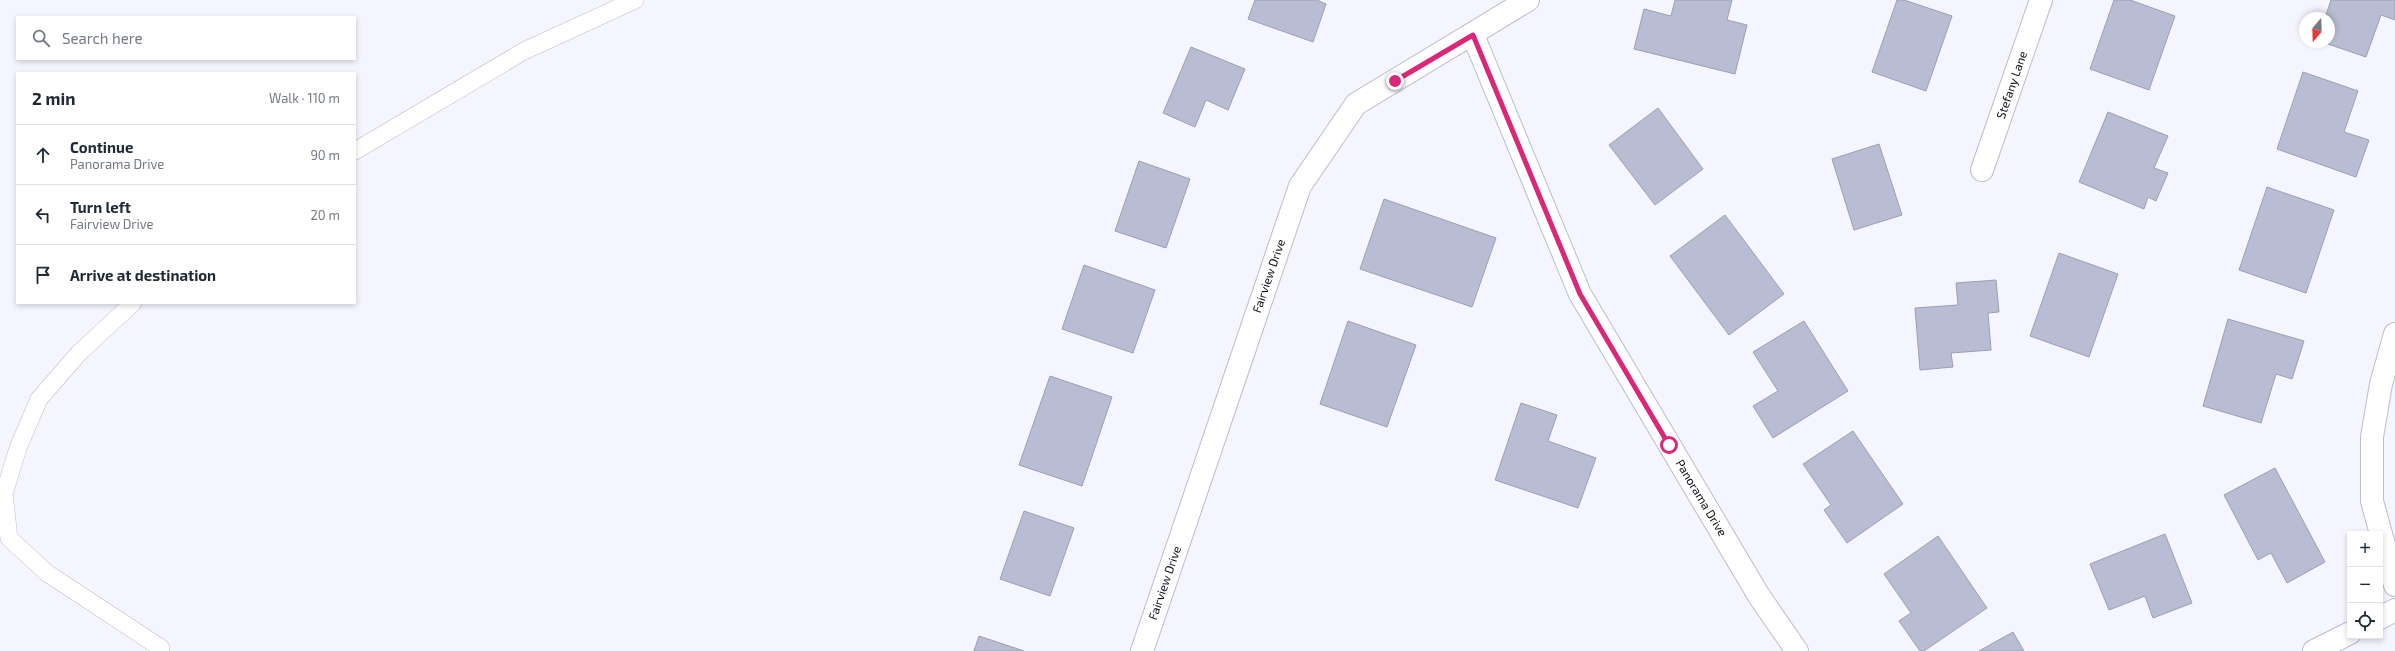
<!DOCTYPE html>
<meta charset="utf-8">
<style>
body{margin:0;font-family:"Exo 2",sans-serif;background:#f6f6f7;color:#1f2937}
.controls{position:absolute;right:12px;bottom:12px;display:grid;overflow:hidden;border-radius:0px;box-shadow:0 2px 6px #0003}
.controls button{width:36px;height:36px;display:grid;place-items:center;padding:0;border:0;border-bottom:1px solid #e0e1e3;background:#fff;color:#1f2937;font:20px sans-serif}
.compass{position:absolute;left:2299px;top:12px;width:36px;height:36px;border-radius:50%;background:#fff;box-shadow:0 2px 6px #0003;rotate:199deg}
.stop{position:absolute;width:12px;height:12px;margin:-9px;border:3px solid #db2777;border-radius:50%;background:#fff}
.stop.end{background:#db2777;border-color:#fff;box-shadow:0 1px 4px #0008}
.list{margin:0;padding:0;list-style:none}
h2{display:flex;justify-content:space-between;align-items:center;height:52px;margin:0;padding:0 16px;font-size:17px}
h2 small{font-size:13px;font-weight:400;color:#747a83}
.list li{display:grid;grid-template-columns:26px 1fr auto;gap:12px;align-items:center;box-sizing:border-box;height:60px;padding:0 16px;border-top:1px solid #e0e1e3}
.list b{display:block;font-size:15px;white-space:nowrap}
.list p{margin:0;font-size:13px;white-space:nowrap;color:#747a83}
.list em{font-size:13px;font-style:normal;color:#747a83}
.icon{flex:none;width:22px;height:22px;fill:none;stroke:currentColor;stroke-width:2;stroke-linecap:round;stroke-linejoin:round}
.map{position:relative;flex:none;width:2395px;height:651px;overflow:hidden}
.search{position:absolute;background:#fff;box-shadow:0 2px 6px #0003;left:16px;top:16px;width:340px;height:44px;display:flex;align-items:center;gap:10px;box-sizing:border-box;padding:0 14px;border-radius:0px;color:#747a83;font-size:15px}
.panel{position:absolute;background:#fff;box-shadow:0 2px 6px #0003;left:16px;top:72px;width:340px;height:232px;border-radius:0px}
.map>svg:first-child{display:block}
.building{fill:#b9bdd3;stroke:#9c9fb4}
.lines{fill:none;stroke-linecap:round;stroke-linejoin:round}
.lane-casing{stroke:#babdd3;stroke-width:18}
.street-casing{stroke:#babdd3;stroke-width:24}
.lane{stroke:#fff;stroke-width:17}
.street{stroke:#fff;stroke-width:22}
.route{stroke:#db2777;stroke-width:5}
.labels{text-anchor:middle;stroke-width:3;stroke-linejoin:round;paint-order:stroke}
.street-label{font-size:12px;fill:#0d0d15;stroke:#fff}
</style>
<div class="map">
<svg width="2395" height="651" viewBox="0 0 2395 651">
<rect width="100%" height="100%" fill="#f4f5ff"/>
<g class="building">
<polygon points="1255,0 1317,0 1326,4 1313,42 1248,19"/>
<polygon points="1675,0 1732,0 1727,20 1747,25 1735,74 1634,49 1644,9 1671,16"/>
<polygon points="1897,0 1904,0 1952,16 1926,91 1872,72"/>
<polygon points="2114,0 2130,0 2175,16 2149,90 2090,69"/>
<polygon points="2331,0 2395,0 2395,20 2381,15 2366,57 2322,42 2329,42 2329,18 2325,18"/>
<polygon points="1191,47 1245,69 1228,110 1206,100 1195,127 1163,113"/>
<polygon points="2303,72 2358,91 2344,132 2369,140 2356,177 2277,149"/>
<polygon points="1658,108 1703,169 1655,205 1609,145"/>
<polygon points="2108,112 2168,136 2154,168 2168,173 2156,201 2148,197 2144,209 2079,182"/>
<polygon points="1879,144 1902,215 1854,230 1832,159"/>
<polygon points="1139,161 1190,179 1166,248 1115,231"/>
<polygon points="2267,187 2334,210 2306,293 2239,270"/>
<polygon points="1384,199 1496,238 1472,307 1360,269"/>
<polygon points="1725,215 1784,294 1729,335 1670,256"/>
<polygon points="2059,253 2118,274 2089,357 2030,336"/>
<polygon points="1084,265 1155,290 1133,353 1062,329"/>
<polygon points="1996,280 1999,312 1988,313 1991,350 1951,353 1953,367 1920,370 1915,308 1958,305 1956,283"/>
<polygon points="2228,319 2304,341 2292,379 2276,374 2261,423 2203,406"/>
<polygon points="1348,321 1416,345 1387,427 1320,404"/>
<polygon points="1804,321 1848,391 1773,438 1753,406 1778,391 1753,352"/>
<polygon points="1050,376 1112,397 1082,486 1019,465"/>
<polygon points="1521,403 1557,415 1548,441 1596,458 1578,508 1495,480"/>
<polygon points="1853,431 1903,504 1847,543 1824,510 1831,505 1803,464"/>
<polygon points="2275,468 2325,562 2287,583 2271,553 2258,560 2224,495"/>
<polygon points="1024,511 1074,528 1050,596 1000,579"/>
<polygon points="2165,534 2192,603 2153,618 2145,596 2109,610 2090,564"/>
<polygon points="1938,536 1987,608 1924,651 1920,651 1899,621 1911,613 1884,574"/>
<polygon points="2013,632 2024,651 1979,651"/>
<polygon points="979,636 1024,651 974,651"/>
</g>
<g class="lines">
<g class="lane-casing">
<g id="lane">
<polyline points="355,151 524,51 635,0"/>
<polyline points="133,303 79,353 39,399 18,448 4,494 9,538 47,573 161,648"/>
</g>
</g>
<g class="street-casing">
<g id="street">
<polyline points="1473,35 1580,294 1759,596 1797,651"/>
<polyline points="1982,170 2041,0"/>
<polyline points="2395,334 2381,384 2372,437 2372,501 2395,585"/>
<polyline points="2380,618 2395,610"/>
<polyline points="1142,651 1300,186 1356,104 1528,0"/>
<polyline points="2314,651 2350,633"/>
</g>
</g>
<use href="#lane" class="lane"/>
<use href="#street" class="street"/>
</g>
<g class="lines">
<polyline class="route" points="1395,81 1473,35 1580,294 1669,445"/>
</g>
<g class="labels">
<g class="street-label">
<text transform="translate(2012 85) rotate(-71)" y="4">Stefany Lane</text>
<text transform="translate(1269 276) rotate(-71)" y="4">Fairview Drive</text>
<text transform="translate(1701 498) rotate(59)" y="4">Panorama Drive</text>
<text transform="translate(1165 583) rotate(-71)" y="4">Fairview Drive</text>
</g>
</g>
</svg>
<div class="controls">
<button>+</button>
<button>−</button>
<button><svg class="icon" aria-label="locate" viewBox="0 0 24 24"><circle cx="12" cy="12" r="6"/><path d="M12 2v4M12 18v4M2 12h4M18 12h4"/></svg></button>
</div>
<svg class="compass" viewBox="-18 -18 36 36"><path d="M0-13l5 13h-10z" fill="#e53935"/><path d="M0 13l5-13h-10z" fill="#747a83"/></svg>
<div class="stop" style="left:1669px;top:445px"></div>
<div class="stop end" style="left:1395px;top:81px"></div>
<div class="search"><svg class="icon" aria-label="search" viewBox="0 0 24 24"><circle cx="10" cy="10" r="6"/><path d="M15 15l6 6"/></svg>Search here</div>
<section class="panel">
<h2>2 min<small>Walk · 110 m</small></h2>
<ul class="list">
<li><svg class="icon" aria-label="ahead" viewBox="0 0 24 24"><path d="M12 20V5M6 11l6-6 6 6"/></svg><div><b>Continue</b><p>Panorama Drive</p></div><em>90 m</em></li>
<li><svg class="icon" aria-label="left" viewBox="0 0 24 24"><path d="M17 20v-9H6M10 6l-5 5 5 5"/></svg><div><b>Turn left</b><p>Fairview Drive</p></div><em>20 m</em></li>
<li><svg class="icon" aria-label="arrive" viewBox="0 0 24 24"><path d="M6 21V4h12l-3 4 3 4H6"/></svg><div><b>Arrive at destination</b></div></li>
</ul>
</section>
</div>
